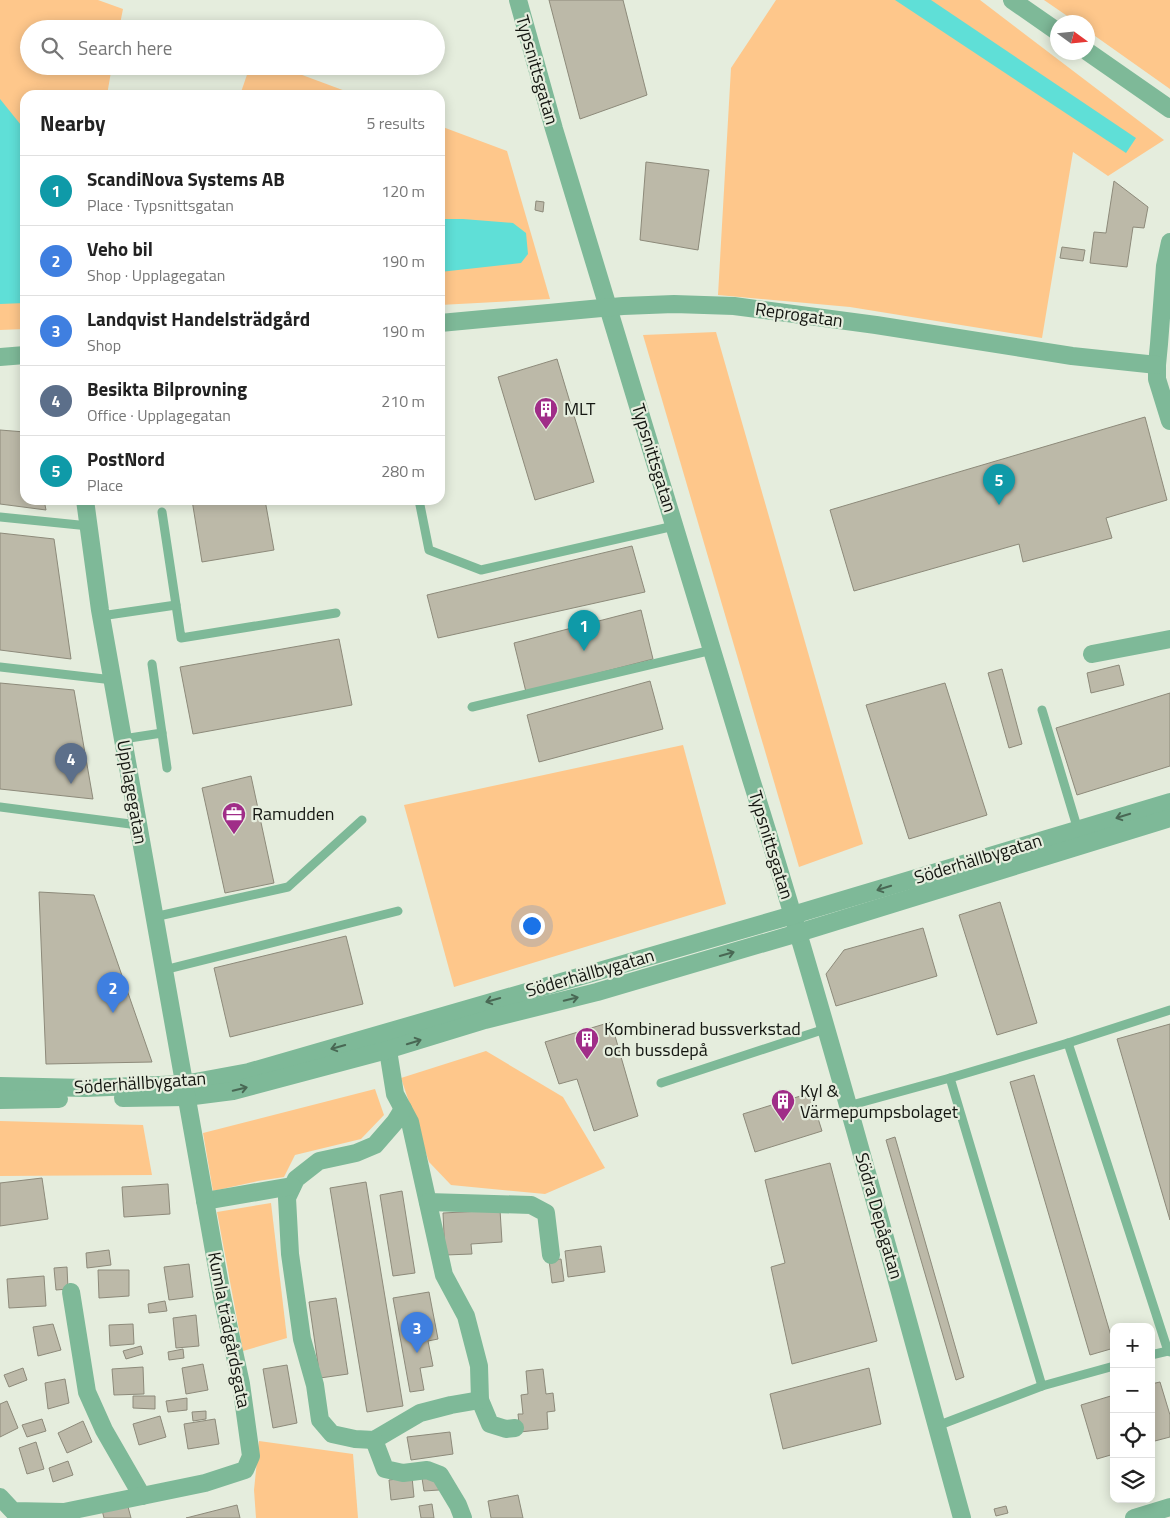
<!DOCTYPE html>
<meta charset="utf-8">
<style>
body{margin:0;font-family:"Titillium Web",sans-serif;background:#f6f6f6;color:#222}
.controls{position:absolute;right:15px;bottom:15px;display:grid;overflow:hidden;border-radius:10px;box-shadow:0 2px 12px #0003}
.controls button{width:45px;height:45px;display:grid;place-items:center;padding:0;border:0;border-bottom:1px solid #e0e0e0;background:#fff;color:#222;font:25px sans-serif}
.compass{position:absolute;left:1050px;top:15px;width:45px;height:45px;border-radius:50%;background:#fff;box-shadow:0 2px 12px #0003;rotate:105deg}
.you{position:absolute;left:531px;top:925px;width:18px;height:18px;margin:-12px;border:4px solid #fff;border-radius:50%;background:#1a73e8;box-shadow:0 0 0 8px #1a73e833}
.badge{display:grid;place-items:center;width:32px;height:32px;border-radius:50%;background:#0f766e;color:#fff;font-size:16px;font-weight:700}
.pin{position:absolute;translate:-50% -41px;filter:drop-shadow(0 1px 2px #0008)}
.pin::after{content:'';position:absolute;top:26px;width:18px;height:15px;background:inherit;clip-path:polygon(0 0,100% 0,50% 100%)}
.list{margin:0;padding:0;list-style:none}
h2{display:flex;justify-content:space-between;align-items:center;height:65px;margin:0;padding:0 20px;font-size:21px}
h2 small{font-size:16px;font-weight:400;color:#767676}
.list li{display:grid;grid-template-columns:32px 1fr auto;gap:15px;align-items:center;box-sizing:border-box;height:70px;padding:0 20px;border-top:1px solid #e0e0e0}
.list b{display:block;font-size:19px;white-space:nowrap}
.list p{margin:0;font-size:16px;white-space:nowrap;color:#767676}
.list em{font-size:16px;font-style:normal;color:#767676}
.icon{flex:none;width:28px;height:28px;fill:none;stroke:currentColor;stroke-width:2;stroke-linecap:round;stroke-linejoin:round}
.map{position:relative;flex:none;width:1170px;height:1518px;overflow:hidden}
.search{position:absolute;background:#fff;box-shadow:0 2px 12px #0003;left:20px;top:20px;width:425px;height:55px;display:flex;align-items:center;gap:12px;box-sizing:border-box;padding:0 18px;border-radius:28px;color:#767676;font-size:19px}
.panel{position:absolute;background:#fff;box-shadow:0 2px 12px #0003;left:20px;top:90px;width:425px;height:415px;border-radius:15px}
.map>svg:first-child{display:block}
.green{fill:#fec78b}
.water{fill:#5fdfd7}
.building{fill:#bcb9a8;stroke:#8d8a7a}
.lines{fill:none;stroke-linecap:round;stroke-linejoin:round}
.lane{stroke:#7eb998;stroke-width:9}
.street{stroke:#7eb998;stroke-width:18}
.oneway{stroke:#496854}
.labels{text-anchor:middle;stroke-width:4.5;stroke-linejoin:round;paint-order:stroke}
.street-label{font-size:18px;fill:#141611;stroke:#e5eddd}
.poi-label{font-size:18px;fill:#141611;stroke:#e5eddd;text-anchor:start}
</style>
<div class="map">
<svg width="1170" height="1518" viewBox="0 0 1170 1518">
<rect width="100%" height="100%" fill="#e5eddd"/>
<g class="green">
<polygon points="0,0 98,0 123,9 119,29 29,29 29,66 112,66 107,95 25,95 25,329 0,330"/>
<polygon points="776,0 980,0 1164,140 1108,176 1073,152 1042,338 850,307 718,295 731,68"/>
<polygon points="1044,0 1170,0 1170,89 1088,31 1088,22 1076,22"/>
<polygon points="250,66 278,66 356,95 240,95"/>
<polygon points="440,126 507,151 550,299 440,305"/>
<polygon points="716,332 863,844 799,867 643,335"/>
<polygon points="683,745 726,904 454,987 404,805"/>
<polygon points="486,1051 563,1097 605,1168 545,1194 451,1185 429,1162 401,1078"/>
<polygon points="375,1089 384,1115 361,1139 295,1155 284,1177 258,1181 213,1191 203,1133"/>
<polygon points="0,1121 143,1125 152,1175 0,1176"/>
<polygon points="271,1203 287,1338 243,1351 217,1212"/>
<polygon points="259,1441 353,1454 358,1518 256,1518 254,1490"/>
</g>
<g class="water">
<polygon points="895,0 931,0 1136,138 1126,153"/>
<polygon points="0,99 25,130 25,303 0,304"/>
<polygon points="440,219 463,219 513,223 526,233 528,254 521,263 440,272"/>
</g>
<g class="building">
<polygon points="549,0 623,0 647,95 580,119"/>
<polygon points="646,162 709,170 698,250 640,240"/>
<polygon points="1114,181 1148,207 1144,228 1133,227 1127,267 1090,263 1094,232 1106,233"/>
<polygon points="536,201 544,202 543,212 535,210"/>
<polygon points="1062,247 1085,250 1083,261 1060,258"/>
<polygon points="557,359 594,482 535,500 498,377"/>
<polygon points="1145,417 1167,500 1106,518 1112,538 1023,562 1019,544 854,591 830,510"/>
<polygon points="0,430 25,432 25,500 44,500 46,510 0,504"/>
<polygon points="192,500 265,500 274,550 202,562"/>
<polygon points="0,533 54,539 71,659 0,650"/>
<polygon points="632,546 645,592 438,638 427,595"/>
<polygon points="641,610 653,659 526,692 514,643"/>
<polygon points="339,639 352,705 193,734 180,667"/>
<polygon points="1119,665 1124,685 1091,693 1087,673"/>
<polygon points="1002,669 1022,744 1009,748 988,673"/>
<polygon points="650,681 663,729 539,762 527,715"/>
<polygon points="0,683 74,690 93,799 0,789"/>
<polygon points="945,683 987,815 909,839 866,705"/>
<polygon points="1170,693 1170,766 1077,795 1056,728"/>
<polygon points="251,776 274,883 225,893 202,788"/>
<polygon points="39,892 94,895 152,1062 46,1064"/>
<polygon points="1000,902 1037,1023 997,1035 959,915"/>
<polygon points="923,928 937,976 836,1006 826,974 844,950"/>
<polygon points="346,936 363,1004 230,1037 214,968"/>
<polygon points="611,1022 638,1116 594,1131 577,1079 559,1084 545,1042"/>
<polygon points="1170,1024 1170,1220 1117,1039"/>
<polygon points="1034,1075 1114,1346 1114,1348 1090,1355 1010,1082"/>
<polygon points="810,1093 822,1131 755,1152 743,1114"/>
<polygon points="895,1137 964,1377 956,1380 886,1140"/>
<polygon points="830,1163 877,1341 792,1364 771,1267 785,1263 765,1180"/>
<polygon points="42,1178 48,1219 0,1226 0,1183"/>
<polygon points="366,1182 403,1406 367,1412 330,1188"/>
<polygon points="168,1184 170,1214 124,1217 122,1187"/>
<polygon points="402,1191 415,1273 393,1276 380,1195"/>
<polygon points="500,1210 502,1242 471,1244 472,1254 445,1255 443,1213"/>
<polygon points="601,1246 605,1272 568,1277 565,1251"/>
<polygon points="109,1250 111,1265 87,1268 86,1253"/>
<polygon points="561,1259 564,1281 552,1283 549,1260"/>
<polygon points="189,1264 193,1297 169,1300 164,1267"/>
<polygon points="67,1267 68,1289 56,1290 54,1268"/>
<polygon points="98,1270 129,1270 129,1296 99,1298"/>
<polygon points="44,1276 46,1306 9,1308 7,1279"/>
<polygon points="429,1292 438,1339 428,1341 433,1366 420,1368 424,1390 410,1392 393,1298"/>
<polygon points="336,1298 348,1374 320,1378 309,1302"/>
<polygon points="165,1301 167,1311 149,1313 148,1304"/>
<polygon points="196,1315 199,1346 176,1348 173,1318"/>
<polygon points="53,1324 61,1350 38,1356 33,1327"/>
<polygon points="133,1324 134,1344 110,1346 109,1325"/>
<polygon points="141,1346 143,1354 126,1359 123,1351"/>
<polygon points="183,1349 184,1358 169,1360 168,1352"/>
<polygon points="203,1364 208,1390 186,1394 182,1368"/>
<polygon points="287,1365 297,1423 273,1428 263,1369"/>
<polygon points="143,1367 144,1394 114,1395 112,1369"/>
<polygon points="23,1368 27,1380 9,1387 4,1375"/>
<polygon points="869,1368 881,1424 783,1449 770,1394"/>
<polygon points="543,1369 546,1394 553,1393 555,1411 547,1412 548,1429 520,1432 518,1414 523,1414 521,1395 528,1394 526,1371"/>
<polygon points="65,1379 69,1403 48,1409 45,1383"/>
<polygon points="1160,1382 1170,1415 1170,1437 1151,1442 1151,1384"/>
<polygon points="1114,1395 1114,1454 1097,1459 1081,1405"/>
<polygon points="133,1396 155,1396 155,1409 133,1408"/>
<polygon points="187,1398 187,1410 168,1412 166,1401"/>
<polygon points="7,1401 18,1428 0,1437 0,1404"/>
<polygon points="206,1411 206,1419 193,1421 192,1412"/>
<polygon points="160,1416 166,1437 139,1445 133,1424"/>
<polygon points="42,1419 46,1431 27,1437 22,1425"/>
<polygon points="215,1419 219,1444 188,1449 184,1424"/>
<polygon points="83,1421 92,1442 67,1453 58,1433"/>
<polygon points="450,1432 453,1454 411,1460 407,1437"/>
<polygon points="36,1442 44,1469 27,1474 19,1448"/>
<polygon points="68,1461 73,1475 53,1482 49,1468"/>
<polygon points="437,1476 439,1490 424,1491 422,1478"/>
<polygon points="412,1477 414,1497 391,1500 389,1480"/>
<polygon points="518,1495 523,1518 491,1518 488,1501"/>
<polygon points="127,1503 131,1518 104,1518 102,1510"/>
<polygon points="432,1504 434,1518 421,1518 419,1506"/>
<polygon points="237,1505 240,1518 186,1518"/>
<polygon points="1006,1506 1008,1513 996,1516 994,1509"/>
</g>
<g class="lines">
<g class="lane">
<polyline points="419,500 429,550 481,570 674,526"/>
<polyline points="162,512 181,638 336,613"/>
<polyline points="0,517 89,526"/>
<polyline points="101,616 176,605"/>
<polyline points="152,664 167,768"/>
<polyline points="0,667 113,680"/>
<polyline points="472,707 712,650"/>
<polyline points="1042,710 1078,830"/>
<polyline points="123,739 162,733"/>
<polyline points="0,807 138,825"/>
<polyline points="154,917 288,887 362,820"/>
<polyline points="164,970 398,911"/>
<polyline points="1068,1043 1170,1010"/>
<polyline points="661,1083 825,1029"/>
<polyline points="848,1106 950,1078"/>
<polyline points="1151,1355 1168,1351"/>
<polyline points="1114,1366 1042,1386 950,1078 1068,1043 1168,1351 1170,1352"/>
<polyline points="937,1426 1042,1386"/>
</g>
<g class="street">
<path d="M518 0 554 129 751 779C828 1023 894 1271 962 1518"/>
<polyline points="1012,0 1058,32"/>
<polyline points="1088,52 1170,109"/>
<polyline points="1170,242 1165,266 1159,344 1157,365 1157,379 1170,421"/>
<polyline points="440,323 623,306 674,304 734,306 876,325 1072,356 1157,365"/>
<polyline points="0,357 25,355"/>
<polyline points="1092,654 1170,639"/>
<polyline points="386,1038 395,1094 410,1122 444,1275 466,1316 479,1366 480,1400 490,1424 506,1429 515,1428"/>
<polyline points="0,1086 85,1088 184,1084 249,1072 793,915 1170,802"/>
<polyline points="123,1098 186,1097 233,1091 387,1050 485,1020 597,992 798,933 1170,818"/>
<polyline points="0,1100 59,1099"/>
<polyline points="403,1109 395,1122 375,1145 356,1153 319,1161 296,1179 287,1198 290,1254 302,1339 315,1385 320,1420 332,1434 355,1439 374,1440 420,1413 451,1405 480,1400"/>
<polyline points="205,1201 292,1186"/>
<polyline points="428,1202 531,1205 546,1213 551,1255"/>
<polyline points="71,1292 87,1392 104,1430 142,1496"/>
<polyline points="374,1440 385,1469 403,1473 427,1470 440,1475 458,1505 463,1518"/>
<polyline points="0,1497 13,1511 64,1512 205,1483 245,1470 251,1456 241,1384 222,1296 100,610 85,500"/>
<polyline points="1134,1518 1170,1507"/>
</g>
</g>
<defs><path id="oneway-shaft" d="M-6 0H5M1.5-3L5.5 0L1.5 3" fill="none" stroke-width="1.6" stroke-linecap="round" stroke-linejoin="round" transform="scale(1.25)"/></defs>
<g class="oneway">
<use href="#oneway-shaft" transform="translate(1123 816) rotate(163)"/>
<use href="#oneway-shaft" transform="translate(884 888) rotate(163)"/>
<use href="#oneway-shaft" transform="translate(727 954) rotate(-16)"/>
<use href="#oneway-shaft" transform="translate(571 999) rotate(-14)"/>
<use href="#oneway-shaft" transform="translate(493 1000) rotate(164)"/>
<use href="#oneway-shaft" transform="translate(414 1042) rotate(-17)"/>
<use href="#oneway-shaft" transform="translate(338 1047) rotate(164)"/>
<use href="#oneway-shaft" transform="translate(240 1089) rotate(-14)"/>
</g>
<defs>
<g id="building-pin" transform="scale(1.25)"><path d="M0 17L-7.5 6A9.5 9.5 0 1 1 7.5 6Z" fill="#a02d88" stroke="#e5eddd"/><path d="M-4-6H4V6H1V3H-1V6H-4ZM-2.5-4.3h1.7v1.8h-1.7ZM.8-4.3h1.7v1.8H.8ZM-2.5-1h1.7V.8h-1.7ZM.8-1h1.7V.8H.8Z" fill="#fff"/></g>
<g id="office-pin" transform="scale(1.25)"><path d="M0 17L-7.5 6A9.5 9.5 0 1 1 7.5 6Z" fill="#a02d88" stroke="#e5eddd"/><path d="M-6-3h4V-5.5h4V-3h4V5H-6ZM-1-4.5V-3h2v-1.5ZM-6 0V1H6V0Z" fill="#fff"/></g>
</defs>
<g fill-rule="evenodd">
<use href="#building-pin" x="546" y="409"/>
<use href="#office-pin" x="234" y="814"/>
<use href="#building-pin" x="587" y="1039"/>
<use href="#building-pin" x="783" y="1101"/>
</g>
<g class="labels">
<g class="street-label">
<text transform="translate(537 70) rotate(74)" y="6">Typsnittsgatan</text>
<text transform="translate(799 315) rotate(8)" y="6">Reprogatan</text>
<text transform="translate(654 458) rotate(73)" y="6">Typsnittsgatan</text>
<text transform="translate(132 792) rotate(80)" y="6">Upplagegatan</text>
<text transform="translate(771 845) rotate(73)" y="6">Typsnittsgatan</text>
<text transform="translate(978 859) rotate(-17)" y="6">Söderhällbygatan</text>
<text transform="translate(590 973) rotate(-16)" y="6">Söderhällbygatan</text>
<text transform="translate(140 1083) rotate(-4)" y="6">Söderhällbygatan</text>
<text transform="translate(879 1216) rotate(74)" y="6">Södra Depågatan</text>
<text transform="translate(229 1330) rotate(79)" y="6">Kumla trädgårdsgata</text>
</g>
<g class="poi-label">
<text x="564" y="415">MLT</text>
<text x="252" y="820">Ramudden</text>
<text x="604" y="1035">Kombinerad bussverkstad<tspan x="604" dy="21">och bussdepå</tspan></text>
<text x="800" y="1097">Kyl &amp;<tspan x="800" dy="21">Värmepumpsbolaget</tspan></text>
</g>
</g>
</svg>
<div class="controls">
<button>+</button>
<button>−</button>
<button><svg class="icon" aria-label="locate" viewBox="0 0 24 24"><circle cx="12" cy="12" r="6"/><path d="M12 2v4M12 18v4M2 12h4M18 12h4"/></svg></button>
<button><svg class="icon" aria-label="layers" viewBox="0 0 24 24"><path d="M12 4l9 5-9 5-9-5zM3 14l9 5 9-5"/></svg></button>
</div>
<svg class="compass" viewBox="-18 -18 36 36"><path d="M0-13l5 13h-10z" fill="#e53935"/><path d="M0 13l5-13h-10z" fill="#767676"/></svg>
<div class="you"></div>
<div class="pin badge" style="left:584px;top:651px;background:#0f9aa8">1</div>
<div class="pin badge" style="left:113px;top:1013px;background:#3f7fe0">2</div>
<div class="pin badge" style="left:417px;top:1353px;background:#3f7fe0">3</div>
<div class="pin badge" style="left:71px;top:784px;background:#5c6f8a">4</div>
<div class="pin badge" style="left:999px;top:505px;background:#0f9aa8">5</div>
<div class="search"><svg class="icon" aria-label="search" viewBox="0 0 24 24"><circle cx="10" cy="10" r="6"/><path d="M15 15l6 6"/></svg>Search here</div>
<section class="panel">
<h2>Nearby<small>5 results</small></h2>
<ul class="list">
<li><span class="badge" style="background:#0f9aa8">1</span><div><b>ScandiNova Systems AB</b><p>Place · Typsnittsgatan</p></div><em>120 m</em></li>
<li><span class="badge" style="background:#3f7fe0">2</span><div><b>Veho bil</b><p>Shop · Upplagegatan</p></div><em>190 m</em></li>
<li><span class="badge" style="background:#3f7fe0">3</span><div><b>Landqvist Handelsträdgård</b><p>Shop</p></div><em>190 m</em></li>
<li><span class="badge" style="background:#5c6f8a">4</span><div><b>Besikta Bilprovning</b><p>Office · Upplagegatan</p></div><em>210 m</em></li>
<li><span class="badge" style="background:#0f9aa8">5</span><div><b>PostNord</b><p>Place</p></div><em>280 m</em></li>
</ul>
</section>
</div>
